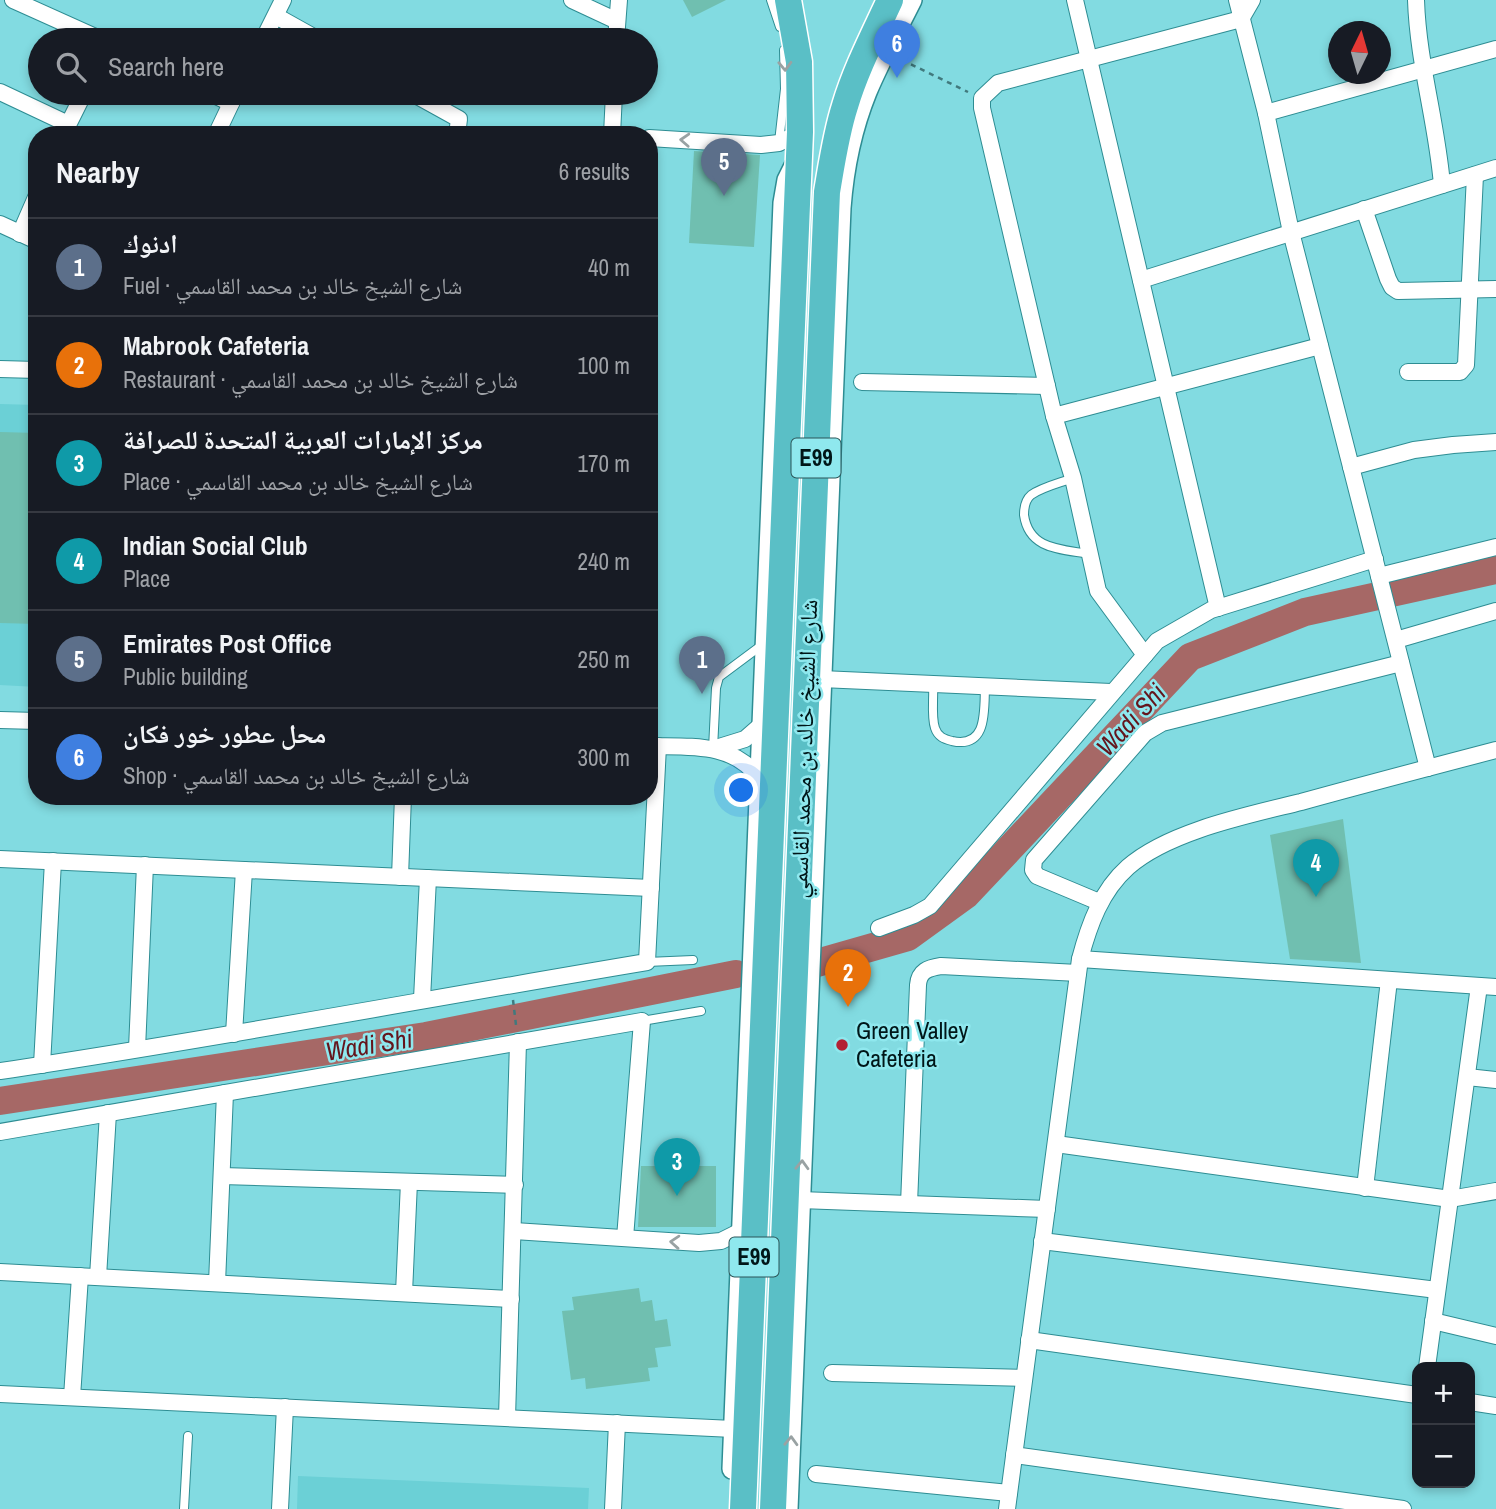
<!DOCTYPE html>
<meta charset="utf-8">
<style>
body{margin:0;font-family:"Archivo Narrow","Noto Naskh Arabic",sans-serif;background:#20242c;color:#f1f3f6}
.controls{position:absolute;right:21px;bottom:21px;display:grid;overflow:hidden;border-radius:14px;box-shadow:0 4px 10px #0003}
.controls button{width:63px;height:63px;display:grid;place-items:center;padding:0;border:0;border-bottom:2px solid #363941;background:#171b24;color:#f1f3f6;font:35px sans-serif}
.compass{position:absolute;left:1328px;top:21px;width:63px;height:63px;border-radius:50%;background:#171b24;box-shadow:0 4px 10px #0003;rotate:5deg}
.you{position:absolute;left:742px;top:791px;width:24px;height:24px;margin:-18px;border:5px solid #fff;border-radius:50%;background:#1a73e8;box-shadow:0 0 0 10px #1a73e833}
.badge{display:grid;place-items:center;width:46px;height:46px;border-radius:50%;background:#ea580c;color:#fff;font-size:23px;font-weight:700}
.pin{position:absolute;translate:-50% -58px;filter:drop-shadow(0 2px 4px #0008)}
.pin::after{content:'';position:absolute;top:37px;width:24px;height:21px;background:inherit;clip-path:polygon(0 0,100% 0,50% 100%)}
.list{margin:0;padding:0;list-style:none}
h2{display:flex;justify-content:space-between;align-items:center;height:91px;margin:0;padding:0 28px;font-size:30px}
h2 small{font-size:23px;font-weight:400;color:#9ea1a6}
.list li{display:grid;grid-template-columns:46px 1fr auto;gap:21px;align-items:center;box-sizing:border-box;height:98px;padding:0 28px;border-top:2px solid #363941}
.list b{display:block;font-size:26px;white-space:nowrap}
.list p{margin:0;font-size:23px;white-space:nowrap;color:#9ea1a6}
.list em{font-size:23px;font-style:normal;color:#9ea1a6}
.icon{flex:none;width:38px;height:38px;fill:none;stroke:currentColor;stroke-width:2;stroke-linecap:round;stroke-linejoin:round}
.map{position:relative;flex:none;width:1496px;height:1509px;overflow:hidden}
.search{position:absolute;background:#171b24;box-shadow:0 4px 10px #0003;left:28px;top:28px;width:630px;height:77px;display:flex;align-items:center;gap:18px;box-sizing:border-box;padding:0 24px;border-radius:38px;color:#9ea1a6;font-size:26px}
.panel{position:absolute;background:#171b24;box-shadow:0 4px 10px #0003;left:28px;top:126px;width:630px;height:679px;border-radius:28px}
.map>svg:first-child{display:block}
.built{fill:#6bd0d6}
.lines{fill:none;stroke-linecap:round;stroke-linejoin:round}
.river{stroke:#a66866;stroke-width:28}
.building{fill:#70bfb0}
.service-casing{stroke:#2e8d93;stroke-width:10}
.minor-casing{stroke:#2e8d93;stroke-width:18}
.tertiary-casing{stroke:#2e8d93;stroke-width:22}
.trunk-casing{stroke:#fff;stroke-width:29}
.path{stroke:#41797d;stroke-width:2.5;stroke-dasharray:5 5;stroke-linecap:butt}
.service{stroke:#fff;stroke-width:8}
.minor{stroke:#fff;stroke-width:16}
.tertiary{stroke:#fff;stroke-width:19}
.trunk{stroke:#5abfc6;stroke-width:26}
.oneway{stroke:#99a2a3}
.poi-dot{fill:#b32133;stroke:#8fe8ee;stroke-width:2.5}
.labels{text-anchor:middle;stroke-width:5;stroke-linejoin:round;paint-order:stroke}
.shield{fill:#8fe8ee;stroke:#2b5558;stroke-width:2}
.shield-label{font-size:23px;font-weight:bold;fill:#001618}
.street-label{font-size:24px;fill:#001618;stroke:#8fe8ee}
.poi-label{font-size:24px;fill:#001618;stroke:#8fe8ee;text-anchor:start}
.water-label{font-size:26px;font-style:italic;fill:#64151c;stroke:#8fe8ee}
</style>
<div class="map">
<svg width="1496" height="1509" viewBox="0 0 1496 1509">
<rect width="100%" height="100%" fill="#82dbe1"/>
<g class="built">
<polygon points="0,404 37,405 37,687 0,685"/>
<polygon points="298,1476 589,1488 588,1509 297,1509"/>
</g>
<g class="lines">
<g class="river">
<polyline points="817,963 908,937 966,895 1190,657 1305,612 1496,570"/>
<polyline points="0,1101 426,1036 736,974"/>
</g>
</g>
<g class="building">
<polygon points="683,0 726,0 692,17"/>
<polygon points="694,151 760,155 754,247 689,243"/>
<polygon points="0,432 37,433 37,624 0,623"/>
<polygon points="1343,819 1361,963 1290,959 1270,835"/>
<polygon points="641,1166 716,1166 716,1227 638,1227"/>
<polygon points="639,1288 641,1302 652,1300 655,1321 667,1319 671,1346 655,1348 658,1367 648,1368 650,1381 586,1389 585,1378 571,1380 562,1311 574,1310 572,1297"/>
</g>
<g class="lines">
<g class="service-casing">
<g id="service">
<polyline points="771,0 780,27"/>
<polyline points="779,142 785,89 784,50"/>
<path d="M1073 478C1060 483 1042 487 1031 495 1025 500 1024 508 1024 515 1029 550 1061 549 1089 554"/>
<path d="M933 684C934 697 931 716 935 728 938 737 944 739 952 741 988 749 984 710 985 686"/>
<polyline points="713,749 716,688 719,677 762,645"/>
<polyline points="647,962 693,960"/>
<polyline points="642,1021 701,1011"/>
<polyline points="184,1509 188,1436"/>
</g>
</g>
<g class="minor-casing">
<g id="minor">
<polyline points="13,0 102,40"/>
<polyline points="572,0 617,21"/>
<polyline points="1075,0 1218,608"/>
<polyline points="1237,0 1266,113 1291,232 1428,768"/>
<path d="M1416 0C1418 63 1437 123 1442 185"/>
<polyline points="276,16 319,40"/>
<polyline points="263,40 283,0"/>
<polyline points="616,40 619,0"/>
<polyline points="0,92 68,124"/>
<polyline points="210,93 231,103"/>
<polyline points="412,93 459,119 457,135"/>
<polyline points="1266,113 1496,49"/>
<polyline points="63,135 84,93"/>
<polyline points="216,135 236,93"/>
<polyline points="612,135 614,93"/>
<polyline points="649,138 761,145 779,143 800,132"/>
<polyline points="1364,209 1388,279 1392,287 1398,291 1496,289"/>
<polyline points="0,224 37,241"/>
<polyline points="20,234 37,195"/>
<polyline points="1141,280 1496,168"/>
<polyline points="0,369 37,370"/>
<polyline points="1408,372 1460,372 1466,365 1475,175"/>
<polyline points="862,382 1047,386"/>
<polyline points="1054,416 1320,346"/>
<polyline points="1351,467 1414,450 1453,445 1496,442"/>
<polyline points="1379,576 1496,547"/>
<polyline points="1396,640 1496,611"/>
<polyline points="1145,655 1098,591 1073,478 1054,416 982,108 982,98 998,83 1241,19 1252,0"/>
<polyline points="821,679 1111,692"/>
<polyline points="0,720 37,721"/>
<path d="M649 746C690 747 733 742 759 778"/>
<polyline points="716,748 745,739 761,725"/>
<polyline points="0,859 651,888"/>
<polyline points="400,877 403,796"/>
<polyline points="1099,902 1037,876 1033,870 1034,860 1145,733 1162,723 1401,663"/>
<polyline points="879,928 914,915 930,906 1157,641 1211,610 1375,559"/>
<polyline points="1080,959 1496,987"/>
<polyline points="422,999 428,878"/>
<polyline points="234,1034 244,870"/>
<polyline points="137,1049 145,865"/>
<polyline points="42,1065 53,861"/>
<path d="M0 1071C216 1039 431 998 647 962L658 746"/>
<polyline points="1467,1077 1496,1080"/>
<polyline points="0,1132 642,1021 625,1238"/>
<polyline points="1056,1144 1450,1199 1496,1191"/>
<polyline points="222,1176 515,1185"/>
<polyline points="1365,1188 1389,980"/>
<polyline points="800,1200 1047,1209"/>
<path d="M909 1204 918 985C919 971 928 968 941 966L1078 973"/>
<polyline points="514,1231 699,1243 721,1241 741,1231"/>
<polyline points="1042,1241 1437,1290"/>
<polyline points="0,1272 511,1299"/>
<polyline points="98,1277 108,1113"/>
<polyline points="217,1283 225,1093"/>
<polyline points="404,1293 409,1182"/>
<polyline points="1433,1321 1496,1336"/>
<polyline points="1029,1340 1417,1395"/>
<polyline points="1427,1367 1479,986"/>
<polyline points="832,1373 1024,1378"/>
<polyline points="0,1394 733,1429"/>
<polyline points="72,1397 80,1276"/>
<polyline points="1470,1402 1496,1406"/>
<polyline points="507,1418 518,1042"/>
<polyline points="1014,1455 1403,1509"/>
<polyline points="816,1474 1009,1493"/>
<polyline points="280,1509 285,1407"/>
<polyline points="613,1509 617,1423"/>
<path d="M1007 1509 1080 959C1089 925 1101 891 1128 867 1169 831 1249 815 1301 802 1366 784 1431 767 1496 750"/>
</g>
</g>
<g class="tertiary-casing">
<g id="tertiary">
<polyline points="732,1469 783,203 787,180 794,166"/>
<path d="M788 1509 841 208C844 168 852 129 867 92 880 61 897 30 912 0"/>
</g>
</g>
<g class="trunk-casing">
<g id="trunk">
<polyline points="743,1509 800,132 799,62 788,0"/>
<path d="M773 1509 827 192C832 163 836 134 845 106 856 69 874 35 890 0"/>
</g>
</g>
<g class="path">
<polyline points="902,60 968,92"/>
<polyline points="513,1000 516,1025"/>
</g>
<use href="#service" class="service"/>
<use href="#minor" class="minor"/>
<use href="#tertiary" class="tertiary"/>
<use href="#trunk" class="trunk"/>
</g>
<defs><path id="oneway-chevron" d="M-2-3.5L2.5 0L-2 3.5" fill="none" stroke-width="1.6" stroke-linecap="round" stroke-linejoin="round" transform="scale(1.75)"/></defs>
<g class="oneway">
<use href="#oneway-chevron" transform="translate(785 66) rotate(88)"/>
<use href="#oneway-chevron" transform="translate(685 140) rotate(-177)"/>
<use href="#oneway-chevron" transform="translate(802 1165) rotate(-88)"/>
<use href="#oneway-chevron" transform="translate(675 1242) rotate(-176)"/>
<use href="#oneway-chevron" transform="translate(791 1441) rotate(-88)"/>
</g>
<circle class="poi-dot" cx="842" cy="1045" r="7"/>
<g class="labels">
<g class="shield">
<rect x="791.5" y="438.5" width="49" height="39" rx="5"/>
<rect x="729.5" y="1237.5" width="49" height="39" rx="5"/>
</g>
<g class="shield-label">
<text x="816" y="466">E99</text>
<text x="754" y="1265">E99</text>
</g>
<g class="street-label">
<text transform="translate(804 749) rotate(-88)" y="8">شارع الشيخ خالد بن محمد القاسمي</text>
</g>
<g class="poi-label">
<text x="856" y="1039">Green Valley<tspan x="856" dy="28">Cafeteria</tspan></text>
</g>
<g class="water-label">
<text transform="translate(1131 720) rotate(-47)" y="9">Wadi Shi</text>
<text transform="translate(369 1045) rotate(-9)" y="9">Wadi Shi</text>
</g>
</g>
</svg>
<div class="controls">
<button>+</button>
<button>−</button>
</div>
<svg class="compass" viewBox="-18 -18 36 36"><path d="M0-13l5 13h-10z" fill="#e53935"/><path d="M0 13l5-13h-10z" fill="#9ea1a6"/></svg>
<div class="you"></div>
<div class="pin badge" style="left:702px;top:694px;background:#5c6f8a">1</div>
<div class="pin badge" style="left:848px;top:1007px;background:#e8710a">2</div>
<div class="pin badge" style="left:677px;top:1196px;background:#0f9aa8">3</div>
<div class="pin badge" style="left:1316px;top:897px;background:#0f9aa8">4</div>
<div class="pin badge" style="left:724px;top:196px;background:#5c6f8a">5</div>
<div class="pin badge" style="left:897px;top:78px;background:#3f7fe0">6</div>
<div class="search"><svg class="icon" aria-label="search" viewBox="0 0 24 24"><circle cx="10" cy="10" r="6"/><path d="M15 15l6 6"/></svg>Search here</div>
<section class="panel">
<h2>Nearby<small>6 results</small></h2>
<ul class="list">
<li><span class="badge" style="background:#5c6f8a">1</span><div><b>ادنوك</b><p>Fuel · شارع الشيخ خالد بن محمد القاسمي</p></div><em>40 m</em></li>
<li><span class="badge" style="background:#e8710a">2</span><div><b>Mabrook Cafeteria</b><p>Restaurant · شارع الشيخ خالد بن محمد القاسمي</p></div><em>100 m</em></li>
<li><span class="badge" style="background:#0f9aa8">3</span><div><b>مركز الإمارات العربية المتحدة للصرافة</b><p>Place · شارع الشيخ خالد بن محمد القاسمي</p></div><em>170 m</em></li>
<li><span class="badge" style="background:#0f9aa8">4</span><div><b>Indian Social Club</b><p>Place</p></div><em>240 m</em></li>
<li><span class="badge" style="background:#5c6f8a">5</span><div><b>Emirates Post Office</b><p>Public building</p></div><em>250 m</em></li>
<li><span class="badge" style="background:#3f7fe0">6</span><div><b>محل عطور خور فكان</b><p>Shop · شارع الشيخ خالد بن محمد القاسمي</p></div><em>300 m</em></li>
</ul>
</section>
</div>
